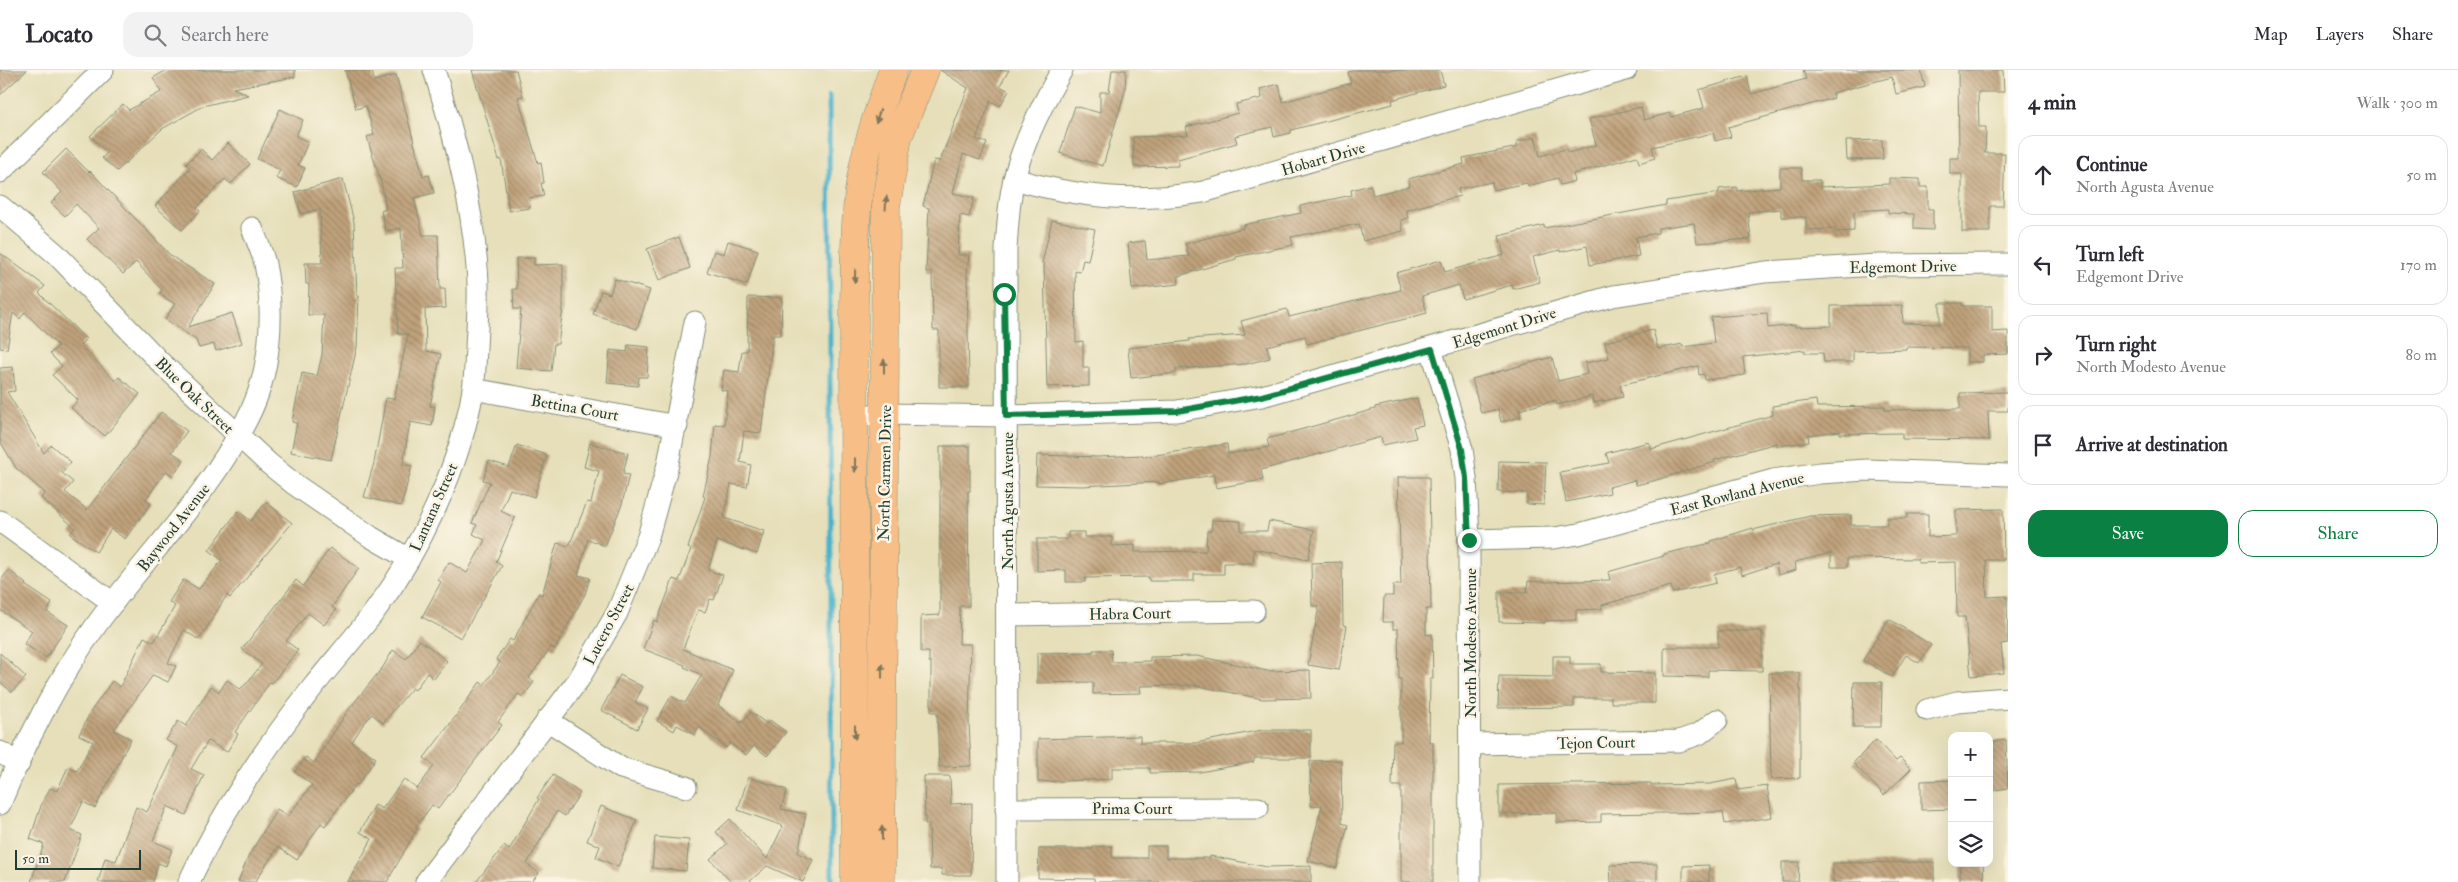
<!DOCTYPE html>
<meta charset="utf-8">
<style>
body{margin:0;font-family:"IM FELL Double Pica",serif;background:#f2f2f3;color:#2b2b33}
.controls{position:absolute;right:15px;bottom:15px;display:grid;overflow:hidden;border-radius:10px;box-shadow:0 5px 20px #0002}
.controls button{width:45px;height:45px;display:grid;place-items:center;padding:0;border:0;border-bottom:1px solid #e1e1e2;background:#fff;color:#2b2b33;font:25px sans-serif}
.scale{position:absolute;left:15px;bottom:12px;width:126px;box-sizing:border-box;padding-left:5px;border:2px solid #1f3d34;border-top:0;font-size:14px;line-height:18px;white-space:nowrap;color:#1f3d34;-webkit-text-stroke:4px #fcf5e5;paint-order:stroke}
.stop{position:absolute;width:15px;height:15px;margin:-11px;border:4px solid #0b8043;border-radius:50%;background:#fff}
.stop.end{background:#0b8043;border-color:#fff;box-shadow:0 1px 5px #0008}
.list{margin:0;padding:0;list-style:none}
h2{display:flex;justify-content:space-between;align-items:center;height:65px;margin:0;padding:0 20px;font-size:21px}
h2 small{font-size:16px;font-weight:400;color:#7c7c81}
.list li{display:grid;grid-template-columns:32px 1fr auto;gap:15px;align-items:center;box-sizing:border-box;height:80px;margin:0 10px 10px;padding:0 10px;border:1px solid #e1e1e2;border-radius:15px}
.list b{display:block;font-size:19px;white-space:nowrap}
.list p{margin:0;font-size:16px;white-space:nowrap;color:#7c7c81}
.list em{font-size:16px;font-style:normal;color:#7c7c81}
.actions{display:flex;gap:10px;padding:15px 20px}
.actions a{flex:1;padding:11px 0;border:1px solid #0b8043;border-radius:15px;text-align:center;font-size:18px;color:#0b8043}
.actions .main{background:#0b8043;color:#fff}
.icon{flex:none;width:28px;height:28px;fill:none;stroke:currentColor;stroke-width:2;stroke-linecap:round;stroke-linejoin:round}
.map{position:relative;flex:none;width:2008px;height:812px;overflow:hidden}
header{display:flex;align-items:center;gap:30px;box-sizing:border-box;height:70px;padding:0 25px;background:#fff;border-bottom:1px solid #e1e1e2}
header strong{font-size:24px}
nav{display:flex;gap:28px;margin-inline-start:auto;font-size:18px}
.search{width:350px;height:45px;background:#f2f2f3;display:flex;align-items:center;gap:12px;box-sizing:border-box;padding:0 18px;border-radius:15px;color:#7c7c81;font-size:19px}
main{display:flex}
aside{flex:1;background:#fff}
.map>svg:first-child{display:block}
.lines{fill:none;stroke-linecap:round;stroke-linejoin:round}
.stream{stroke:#4bb2ca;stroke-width:5}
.building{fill:url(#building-back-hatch)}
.minor-casing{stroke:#828e77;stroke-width:23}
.major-casing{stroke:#828e77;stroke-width:29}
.minor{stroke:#fff;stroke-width:21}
.major{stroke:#f7be88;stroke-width:28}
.oneway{fill:#80775a}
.route{stroke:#0b8043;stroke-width:6}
.labels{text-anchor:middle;stroke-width:5;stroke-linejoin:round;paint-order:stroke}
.street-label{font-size:16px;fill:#1f3d34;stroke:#fcf5e5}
</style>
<header>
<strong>Locato</strong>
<div class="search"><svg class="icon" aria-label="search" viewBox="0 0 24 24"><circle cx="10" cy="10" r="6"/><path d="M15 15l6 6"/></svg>Search here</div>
<nav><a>Map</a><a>Layers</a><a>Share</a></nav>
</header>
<main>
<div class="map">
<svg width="2008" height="812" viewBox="0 0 2008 812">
<defs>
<pattern id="building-back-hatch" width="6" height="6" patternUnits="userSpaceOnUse" patternTransform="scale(1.25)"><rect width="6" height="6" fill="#c0a27c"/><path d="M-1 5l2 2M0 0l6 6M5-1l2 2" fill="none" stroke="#9b8566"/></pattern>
</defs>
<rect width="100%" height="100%" fill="#fcf5e5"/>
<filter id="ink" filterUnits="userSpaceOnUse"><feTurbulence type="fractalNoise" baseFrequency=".02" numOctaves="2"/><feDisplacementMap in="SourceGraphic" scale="10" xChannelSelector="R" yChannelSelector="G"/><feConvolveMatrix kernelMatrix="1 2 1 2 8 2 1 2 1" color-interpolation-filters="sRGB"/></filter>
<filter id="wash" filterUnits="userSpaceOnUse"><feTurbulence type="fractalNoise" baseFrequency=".0096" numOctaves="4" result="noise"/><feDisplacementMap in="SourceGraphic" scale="20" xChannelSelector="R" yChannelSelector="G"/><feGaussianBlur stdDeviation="1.12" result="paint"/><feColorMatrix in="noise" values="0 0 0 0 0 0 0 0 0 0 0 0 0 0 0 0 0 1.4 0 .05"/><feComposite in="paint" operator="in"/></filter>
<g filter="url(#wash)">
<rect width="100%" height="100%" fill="#e6dfba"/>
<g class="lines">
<polyline class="stream" points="829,26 832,812"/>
</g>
<g id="blocks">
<g class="building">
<polygon points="0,0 27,0 0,25"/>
<polygon points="167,0 295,0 295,7 233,18 248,25 203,36 162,59 117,101 102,88 107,83 90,66 123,34 129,40 161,22 153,8"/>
<polygon points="345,0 372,0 374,11 396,5 423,106 429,105 434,123 414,128 423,165 438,165 440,219 445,219 446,238 425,239 426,281 441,284 430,336 435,336 432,356 410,352 403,394 412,396 401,436 364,427 374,393 386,328 394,329 408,264 398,264 395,198 403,198 401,158 386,161 381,141 386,139 382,116 367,67 374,65 366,36 356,39"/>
<polygon points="472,0 516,0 523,26 518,27 538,93 541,92 544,113 541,113 544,126 529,128 530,138 509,141 501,89 499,90"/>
<polygon points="940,0 1009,0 1000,16 1009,21 1000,36 991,31 976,69 987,73 980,90 963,84 953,123 974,128 969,147 960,145 958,185 969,185 967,203 969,317 939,317 939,260 933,260 932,202 926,202 929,138 923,136 934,90 940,91 968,18"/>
<polygon points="1112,0 1126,0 1125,21 1103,96 1060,83 1075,36 1100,43 1100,22 1109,22"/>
<polygon points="1356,0 1440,0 1444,15 1392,30 1393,34 1291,60 1291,63 1274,67 1272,57 1235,66 1237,73 1178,89 1178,96 1134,97 1133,67 1188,65 1186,57 1238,43 1236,34 1262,28 1260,19 1279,14 1283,32 1351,13 1348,2"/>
<polygon points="1803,0 1921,0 1925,17 1896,24 1892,7 1832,23 1834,28 1728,57 1731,67 1715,71 1713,63 1652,77 1655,88 1639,93 1637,86 1573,104 1575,111 1560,115 1558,108 1528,116 1527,113 1493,120 1492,112 1458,119 1460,126 1406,140 1408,148 1401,150 1403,161 1363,171 1359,154 1291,167 1293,175 1236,187 1236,189 1178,206 1179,214 1132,219 1128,173 1145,171 1147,190 1189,186 1185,174 1243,158 1243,155 1301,143 1300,136 1352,125 1351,120 1370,115 1373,125 1410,116 1408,109 1464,94 1463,88 1518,77 1516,72 1535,67 1540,86 1566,79 1568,83 1596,75 1589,49 1641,37 1644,50 1670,43 1671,47 1704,38 1699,20 1747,6 1751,24 1806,9"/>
<polygon points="1958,0 2003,0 2004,22 1978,22 1979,57 1986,57 1985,83 2005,83 2003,136 1990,136 1990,162 1962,162 1962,104 1950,104 1950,88 1959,88"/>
<polygon points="280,39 303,50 296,66 308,72 298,95 305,98 297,117 276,108 280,100 257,89"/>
<polygon points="1882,70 1883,89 1847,90 1846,71"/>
<polygon points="228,73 250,94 231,114 225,109 197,138 200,141 182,160 155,136 190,98 186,94 201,79 212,90"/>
<polygon points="66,79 89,102 90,101 171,186 215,214 188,257 232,243 242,273 216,281 214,274 199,278 196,270 165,249 175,234 159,224 162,220 136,192 123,204 87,169 99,158 76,134 65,146 51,133 62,122 43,102"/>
<polygon points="1780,98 1801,98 1802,110 1820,110 1820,117 1889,114 1889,108 1920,109 1920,117 1928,117 1928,139 1933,139 1933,160 1914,159 1914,144 1888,143 1888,139 1854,141 1854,161 1835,162 1835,159 1806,160 1806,147 1781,147 1781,139 1748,142 1751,169 1697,173 1694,153 1658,158 1658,163 1636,167 1639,186 1590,195 1587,176 1560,182 1560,180 1533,187 1540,212 1513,219 1512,215 1463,229 1459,215 1422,226 1427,243 1409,248 1307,274 1305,266 1267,276 1270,288 1246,294 1176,299 1176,303 1131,308 1128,278 1190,271 1189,269 1245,265 1241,251 1287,239 1289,247 1401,220 1396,203 1441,190 1445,202 1504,185 1499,166 1544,155 1544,158 1666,135 1666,131 1719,123 1719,119 1737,117 1737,121 1780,117"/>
<polygon points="343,109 354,152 357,226 359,226 357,277 331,390 291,382 297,353 292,352 302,303 317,306 322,285 324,245 308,245 309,214 306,214 305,193 322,193 320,139 301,144 295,122"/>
<polygon points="1052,150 1095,159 1088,191 1083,190 1080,202 1075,201 1076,272 1083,271 1083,298 1089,298 1089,316 1047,317 1044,194 1042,193"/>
<polygon points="679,167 690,198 659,210 647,179"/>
<polygon points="728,171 758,180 747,215 707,202 714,181 724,184"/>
<polygon points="0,183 45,216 39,223 86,269 80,275 115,311 119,307 140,324 105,366 71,338 78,330 52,305 62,296 50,284 58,276 25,242 20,249 13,243 7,279 0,278"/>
<polygon points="516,188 534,188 534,195 563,194 563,238 558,274 554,274 551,301 516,298 521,239 514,239 513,219 517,219"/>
<polygon points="615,209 650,220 637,259 593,244 601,221 610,224"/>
<polygon points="748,227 782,228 781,265 773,265 761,363 744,361 740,392 751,395 747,417 731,414 724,448 764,461 757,484 717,471 708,500 723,505 714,530 710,529 705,542 698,540 683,579 733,600 718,635 741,653 751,642 767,654 770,650 786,662 767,686 754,676 746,685 730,673 726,678 699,657 695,665 677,655 674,661 657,651 671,626 685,633 702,605 684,597 685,595 643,579 654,550 657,552 673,509 679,511 691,479 688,478 705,427 703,426 712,387 715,354 724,355 728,321 721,320 724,300 739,302 742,281 747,281"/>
<polygon points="1940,233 1962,233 1962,236 1992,236 1992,262 2008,261 2008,284 1983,285 1983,292 1967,292 1967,278 1906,277 1906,279 1853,281 1853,292 1824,292 1823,283 1805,283 1805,280 1743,287 1745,305 1705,310 1704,304 1699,305 1698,296 1620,315 1623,327 1593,333 1592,326 1557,335 1556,330 1519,340 1521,347 1501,352 1498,339 1481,343 1472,309 1552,287 1558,311 1587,304 1585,293 1609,288 1605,272 1653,260 1658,279 1682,274 1683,277 1714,273 1711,247 1767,243 1768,258 1795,255 1795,257 1831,256 1831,236 1902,235 1903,253 1940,254"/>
<polygon points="628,275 649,277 647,307 639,307 638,316 607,313 610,280 627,282"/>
<polygon points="13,297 15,321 7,322 44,383 51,375 71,392 62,403 73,412 65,422 87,440 161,342 187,361 172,382 184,390 173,406 166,401 146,429 151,433 125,469 111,459 96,482 70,464 75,458 41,428 45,423 16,398 0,371 0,298"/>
<polygon points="2008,322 2008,341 1988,341 1989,370 1902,369 1902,363 1840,364 1840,361 1808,365 1809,372 1777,376 1777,373 1714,390 1715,392 1653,411 1636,415 1635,410 1609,417 1610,423 1566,432 1560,402 1609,393 1606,383 1649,372 1651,379 1773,345 1772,336 1816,330 1817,337 1885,336 1885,340 1960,339 1960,323"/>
<polygon points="1417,328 1423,355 1413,357 1416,368 1383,375 1381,367 1261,400 1263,410 1216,418 1214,405 1159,414 1159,412 1082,416 1036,415 1037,385 1098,387 1143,385 1143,387 1227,374 1228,384 1269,377 1267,369 1375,339 1375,337"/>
<polygon points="590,373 628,383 623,404 629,405 622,434 605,476 588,469 578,505 590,508 585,524 555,579 551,577 529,608 534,612 523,627 518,624 498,652 502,655 438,739 432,735 415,758 417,759 387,812 348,812 372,769 360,762 375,735 382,739 404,709 417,719 434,696 424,688 456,646 480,612 484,615 500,592 496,589 510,569 513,571 539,523 542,525 557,473 569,476 587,432 591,433 599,401 584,397"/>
<polygon points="517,375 547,385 534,427 510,419 501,441 515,448 496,492 502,496 461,568 422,547 441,512 438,510 449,492 467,503 485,470 473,464 477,455 472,453 490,412 483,410 489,391 509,397"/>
<polygon points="940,376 970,376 970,421 968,421 969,536 960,536 959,574 971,574 969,652 971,696 939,697 937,642 931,642 931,592 929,592 929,582 921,582 921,546 940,545"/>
<polygon points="1499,391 1546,392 1544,435 1527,434 1527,423 1498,422"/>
<polygon points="1398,407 1429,407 1431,539 1426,539 1426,565 1432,564 1433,609 1430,609 1429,672 1433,672 1433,812 1401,812 1401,716 1392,716 1393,672 1401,672 1401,609 1399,609 1398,559 1393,559 1393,552 1383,552 1384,526 1393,526 1393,515 1401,515"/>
<polygon points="266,432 292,453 230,528 227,525 199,570 184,560 168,593 176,596 168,612 153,605 114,660 131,669 95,738 83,732 70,760 82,765 65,812 31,812 44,774 30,769 41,736 50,718 57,721 68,697 77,701 93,672 79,665 91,641 112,611 120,617 144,567 154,572 175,536 169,532 183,510 199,519 222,490 209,480 238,441 251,451"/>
<polygon points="2003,439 2004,490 1986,490 1987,527 2007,526 2008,573 2001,574 2004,603 1971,606 1965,547 1957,547 1956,492 1918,493 1918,489 1847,488 1847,497 1831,497 1831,483 1795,492 1796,500 1778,505 1776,494 1742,505 1740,497 1714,504 1716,513 1673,523 1671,516 1602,535 1602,539 1576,540 1576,550 1545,551 1545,553 1499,552 1499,522 1527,522 1528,511 1546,512 1610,510 1608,502 1664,486 1664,484 1711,473 1711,471 1753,458 1753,460 1810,446 1851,445 1851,455 1887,455 1887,448 1907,448 1907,444 1928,444 1928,467 1956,466 1956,440"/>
<polygon points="1212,450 1241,451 1241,461 1267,461 1269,451 1314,460 1308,490 1254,479 1253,493 1224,493 1224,504 1194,504 1194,511 1149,511 1149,507 1085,508 1085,512 1066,512 1066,500 1037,501 1037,469 1068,469 1068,462 1084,462 1084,467 1112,467 1112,476 1135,475 1135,482 1206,481 1207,461 1211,461"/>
<polygon points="330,478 359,498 332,537 336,540 324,555 308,543 286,571 298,580 272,613 270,612 235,662 238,664 227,682 208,671 191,699 204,705 186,745 167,736 153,771 172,779 166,796 158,793 153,812 98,812 105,788 116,791 136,737 147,742 178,677 166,670 178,651 186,656 211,616 219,622 227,610 240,619 246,614 262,594 242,579 296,510 303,516"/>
<polygon points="1342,492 1343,555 1347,556 1339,600 1308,595 1319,536 1312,536 1311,493"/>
<polygon points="9,500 26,514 25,515 52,533 47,542 68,555 46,588 24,574 32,561 0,540 0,511"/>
<polygon points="1889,549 1931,575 1919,593 1906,585 1892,607 1863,590"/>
<polygon points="1718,561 1762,561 1762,601 1708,600 1708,607 1664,606 1664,577 1718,577"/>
<polygon points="420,570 447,591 434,609 427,603 415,620 412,618 383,653 372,644 362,656 352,672 376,688 358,715 356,714 325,756 321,753 297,790 278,777 255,812 238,812 249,785 277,739 288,746 312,715 295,702 306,687 314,693 349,639 383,597 393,580 406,589"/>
<polygon points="1093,580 1111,580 1112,592 1150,591 1150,587 1197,586 1267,601 1310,600 1311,628 1263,629 1193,615 1140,616 1141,623 1093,624 1093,612 1037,613 1037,583 1093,582"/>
<polygon points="0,583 26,607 12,622 0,612"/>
<polygon points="1553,586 1570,586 1570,594 1601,594 1601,602 1655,603 1655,633 1611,633 1611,628 1574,628 1574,637 1498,638 1499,606 1553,607"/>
<polygon points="1769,603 1800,603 1800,708 1771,709"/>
<polygon points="620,605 643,617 635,632 648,639 637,659 601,640"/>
<polygon points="1854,612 1882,612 1881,657 1853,657"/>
<polygon points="1262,660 1311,660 1311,688 1254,688 1254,692 1200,702 1150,703 1150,698 1112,698 1112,709 1038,712 1038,669 1140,666 1140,673 1196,673"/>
<polygon points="1876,670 1896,691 1900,688 1911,699 1884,725 1853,693"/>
<polygon points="2006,670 2008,718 1989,721 1989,672"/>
<polygon points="1341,690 1342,753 1348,755 1337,798 1308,791 1322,735 1311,736 1310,691"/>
<polygon points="553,705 580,723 565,746 557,741 527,794 539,803 532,812 476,812 504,776 509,780 539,729 537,728"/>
<polygon points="924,706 950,706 951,734 972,733 971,805 942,805 942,799 930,799 929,754 925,754"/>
<polygon points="748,707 787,720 781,739 806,744 798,783 813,790 803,812 767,796 749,812 731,812 710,789 727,774 716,762 730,749 767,789 783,756 738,740"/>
<polygon points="1736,709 1738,720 1767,716 1772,747 1725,754 1723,742 1601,744 1601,752 1557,753 1557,743 1499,744 1499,715 1651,713 1651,715 1710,714"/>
<polygon points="1952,710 1952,739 1921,740 1921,711"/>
<polygon points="601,736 637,750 618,797 596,787 600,776 587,771"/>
<polygon points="655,767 689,770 686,801 652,798"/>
<polygon points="1112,776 1112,788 1147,788 1147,776 1166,776 1166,788 1210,788 1210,786 1267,797 1311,796 1311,812 1094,812 1094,809 1038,808 1039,779 1093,779 1093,777"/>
<polygon points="1782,792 1799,792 1798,812 1782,812"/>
<polygon points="1934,792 1934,812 1833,812 1833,793"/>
<polygon points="1960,793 1983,793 1984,812 1960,812"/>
<polygon points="1657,794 1657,812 1611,812 1610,795"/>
<polygon points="1709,795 1709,812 1683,812 1683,796"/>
</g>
</g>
</g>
<g filter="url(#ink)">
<use href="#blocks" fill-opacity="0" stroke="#828e77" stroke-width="1"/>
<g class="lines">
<g class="minor-casing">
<g id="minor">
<polyline points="0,102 103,0"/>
<path d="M1014 109C1080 128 1135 133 1203 122L1626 0"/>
<polyline points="0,136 56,184 160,292 268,393 294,414 371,467 409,489"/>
<polyline points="1431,279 1462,379 1466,408 1469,470 1470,812"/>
<polyline points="473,319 677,356"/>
<polyline points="856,346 884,344 1006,346 1177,341 1262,326 1613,226 1765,202 1877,195 2008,194"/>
<polyline points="0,451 113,533"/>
<polyline points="1469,470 1554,468 1579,464 1773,410 1820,403 1867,400 2008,405"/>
<polyline points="1007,545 1254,541"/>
<polyline points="1927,640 1957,632 2008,628"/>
<polyline points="547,650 621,698 686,717"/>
<polyline points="1470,674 1679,671 1699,664 1717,650"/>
<polyline points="0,682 19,694"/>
<path d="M0 734C24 675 60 605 97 554 146 486 209 425 247 349 271 304 275 243 265 194 262 181 256 169 252 158"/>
<polyline points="1006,739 1258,738"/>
<path d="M189 812C221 743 265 678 312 618 333 592 355 567 375 541 421 479 460 396 473 320 475 307 475 293 476 279 477 252 480 225 477 198 472 130 454 65 434 0"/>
<polyline points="426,812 579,609 617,543 648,467 668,394 695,252"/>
<path d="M1007 812 1006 180C1008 152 1009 122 1018 95 1028 63 1045 29 1062 0"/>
</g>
</g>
<g class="major-casing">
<g id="major">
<path d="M855 812 854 237C855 196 854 154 860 114 866 75 880 37 893 0"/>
<polyline points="881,812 886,136 898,67 925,0"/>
</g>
</g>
<use href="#minor" class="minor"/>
<use href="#major" class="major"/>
</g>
<defs><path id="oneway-solid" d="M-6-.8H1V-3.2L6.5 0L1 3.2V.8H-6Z" transform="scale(1.25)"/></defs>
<g class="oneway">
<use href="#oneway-solid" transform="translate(878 46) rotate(109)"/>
<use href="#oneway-solid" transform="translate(886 133) rotate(-86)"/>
<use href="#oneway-solid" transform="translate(855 206) rotate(92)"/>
<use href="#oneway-solid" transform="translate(884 296) rotate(-90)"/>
<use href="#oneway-solid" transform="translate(855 395) rotate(90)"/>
<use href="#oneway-solid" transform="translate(882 601) rotate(-90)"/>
<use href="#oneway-solid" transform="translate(855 662) rotate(90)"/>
<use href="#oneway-solid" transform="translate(882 763) rotate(-90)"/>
</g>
</g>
<g class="lines" filter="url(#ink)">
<polyline class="route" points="1004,224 1006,346 1177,341 1262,326 1432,279 1462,379 1466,408 1469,470"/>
</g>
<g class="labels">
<g class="street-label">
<text transform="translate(1323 88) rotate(-16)" y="6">Hobart Drive</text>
<text transform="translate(1903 196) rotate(-1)" y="6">Edgemont Drive</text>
<text transform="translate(1504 257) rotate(-17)" y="6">Edgemont Drive</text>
<text transform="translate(195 325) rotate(44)" y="6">Blue Oak Street</text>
<text transform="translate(575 337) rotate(10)" y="6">Bettina Court</text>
<text transform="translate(884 403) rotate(-89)" y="6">North Carmen Drive</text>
<text transform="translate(1737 423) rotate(-14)" y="6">East Rowland Avenue</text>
<text transform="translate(1007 431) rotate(-90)" y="6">North Agusta Avenue</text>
<text transform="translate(433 437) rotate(-66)" y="6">Lantana Street</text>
<text transform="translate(173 457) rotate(-52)" y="6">Baywood Avenue</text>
<text transform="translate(1130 543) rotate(-1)" y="6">Habra Court</text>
<text transform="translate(608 554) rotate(-62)" y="6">Lucero Street</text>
<text transform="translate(1470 573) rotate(-90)" y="6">North Modesto Avenue</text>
<text transform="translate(1596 672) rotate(-1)" y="6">Tejon Court</text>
<text x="1132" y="744">Prima Court</text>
</g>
</g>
</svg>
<div class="controls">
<button>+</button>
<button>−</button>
<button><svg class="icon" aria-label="layers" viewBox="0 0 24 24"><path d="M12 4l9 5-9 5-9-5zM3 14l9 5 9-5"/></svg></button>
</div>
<div class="scale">50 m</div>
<div class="stop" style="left:1004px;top:224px"></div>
<div class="stop end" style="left:1469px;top:470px"></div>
</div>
<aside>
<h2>4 min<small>Walk · 300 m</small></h2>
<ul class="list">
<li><svg class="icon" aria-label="ahead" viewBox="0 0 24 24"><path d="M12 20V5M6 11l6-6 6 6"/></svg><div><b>Continue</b><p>North Agusta Avenue</p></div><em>50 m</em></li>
<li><svg class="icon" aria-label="left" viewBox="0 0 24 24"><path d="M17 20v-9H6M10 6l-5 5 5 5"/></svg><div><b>Turn left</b><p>Edgemont Drive</p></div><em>170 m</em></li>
<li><svg class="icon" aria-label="right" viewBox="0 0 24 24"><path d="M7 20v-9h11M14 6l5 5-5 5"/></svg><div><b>Turn right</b><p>North Modesto Avenue</p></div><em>80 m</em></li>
<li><svg class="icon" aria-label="arrive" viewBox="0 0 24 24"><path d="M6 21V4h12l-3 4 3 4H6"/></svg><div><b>Arrive at destination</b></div></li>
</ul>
<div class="actions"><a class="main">Save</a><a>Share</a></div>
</aside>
</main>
